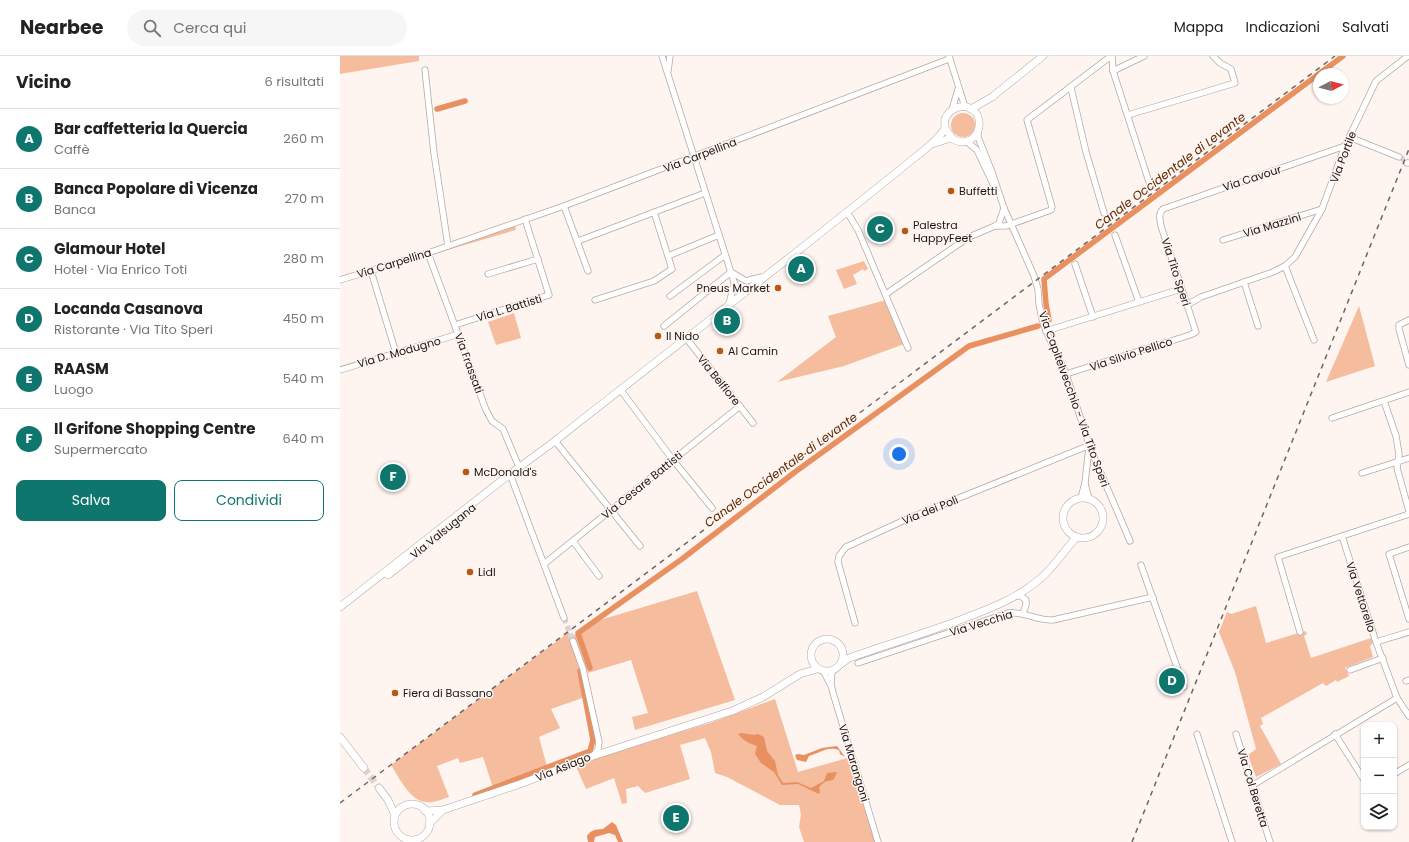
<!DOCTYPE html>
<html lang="it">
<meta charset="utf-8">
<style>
body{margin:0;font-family:Poppins,sans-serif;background:#f6f6f6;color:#222}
.controls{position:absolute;right:12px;bottom:12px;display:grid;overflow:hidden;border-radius:8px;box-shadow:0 1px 3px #0004}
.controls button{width:36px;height:36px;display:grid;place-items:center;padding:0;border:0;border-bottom:1px solid #e0e0e0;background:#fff;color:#222;font:20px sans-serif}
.compass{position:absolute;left:973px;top:12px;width:36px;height:36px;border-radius:50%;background:#fff;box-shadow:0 1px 3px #0004;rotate:83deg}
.you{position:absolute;left:559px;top:398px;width:14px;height:14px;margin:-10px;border:3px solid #fff;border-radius:50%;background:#1a73e8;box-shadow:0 0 0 6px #1a73e833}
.badge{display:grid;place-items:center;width:26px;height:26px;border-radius:50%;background:#0f766e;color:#fff;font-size:13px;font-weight:700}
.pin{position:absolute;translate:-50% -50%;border:2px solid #fff;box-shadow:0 1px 4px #0006}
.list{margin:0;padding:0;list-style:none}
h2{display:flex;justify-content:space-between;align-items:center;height:52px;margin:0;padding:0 16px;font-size:17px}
h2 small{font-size:13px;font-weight:400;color:#767676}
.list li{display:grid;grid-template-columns:26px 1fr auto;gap:12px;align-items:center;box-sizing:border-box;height:60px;padding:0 16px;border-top:1px solid #e0e0e0}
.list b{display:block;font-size:15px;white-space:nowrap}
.list p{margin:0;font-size:13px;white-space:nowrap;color:#767676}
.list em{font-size:13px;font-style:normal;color:#767676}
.actions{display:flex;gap:8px;padding:12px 16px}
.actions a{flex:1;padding:9px 0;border:1px solid #0f766e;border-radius:8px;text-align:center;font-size:14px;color:#0f766e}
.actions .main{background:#0f766e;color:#fff}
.icon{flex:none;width:22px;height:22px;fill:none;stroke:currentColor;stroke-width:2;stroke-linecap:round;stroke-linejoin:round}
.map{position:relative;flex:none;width:1069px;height:786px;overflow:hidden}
header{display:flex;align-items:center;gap:24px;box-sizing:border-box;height:56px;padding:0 20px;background:#fff;border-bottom:1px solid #e0e0e0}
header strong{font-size:19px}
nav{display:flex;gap:22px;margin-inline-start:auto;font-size:14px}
.search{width:280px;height:36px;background:#f6f6f6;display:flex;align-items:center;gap:10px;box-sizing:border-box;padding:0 14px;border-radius:22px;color:#767676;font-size:15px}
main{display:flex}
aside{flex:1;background:#fff}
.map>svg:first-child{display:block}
.green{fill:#f6bc9e}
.water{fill:#e89060}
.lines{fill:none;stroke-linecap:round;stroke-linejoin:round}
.canal{stroke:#e89060;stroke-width:5.5}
.minor-tunnel{stroke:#dcd3cf;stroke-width:5.5;stroke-dasharray:5.5 3;stroke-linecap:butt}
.major-tunnel{stroke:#dcd3cf;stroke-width:7;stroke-dasharray:7 3.5;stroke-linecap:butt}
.minor-casing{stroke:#b3a9a3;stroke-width:7}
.major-casing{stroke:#b3a9a3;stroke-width:8}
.minor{stroke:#fff;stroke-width:5.5}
.major{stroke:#fff;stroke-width:7}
.rail{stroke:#6c6664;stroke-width:1.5;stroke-dasharray:5 5;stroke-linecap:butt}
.poi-dot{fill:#b85815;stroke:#fef4f0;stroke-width:1.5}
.labels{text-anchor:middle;stroke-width:3;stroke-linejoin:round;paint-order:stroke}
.street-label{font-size:11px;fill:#1a1614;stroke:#fef4f0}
.poi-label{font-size:11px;fill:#1a1614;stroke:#fef4f0;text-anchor:start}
.water-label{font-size:12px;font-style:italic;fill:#5e2700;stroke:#fef4f0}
</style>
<header>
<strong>Nearbee</strong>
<div class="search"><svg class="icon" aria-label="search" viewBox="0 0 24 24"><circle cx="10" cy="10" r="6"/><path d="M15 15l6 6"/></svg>Cerca qui</div>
<nav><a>Mappa</a><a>Indicazioni</a><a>Salvati</a></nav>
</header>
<main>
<aside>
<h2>Vicino<small>6 risultati</small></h2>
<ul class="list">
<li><span class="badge">A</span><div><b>Bar caffetteria la Quercia</b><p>Caffè</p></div><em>260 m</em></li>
<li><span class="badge">B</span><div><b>Banca Popolare di Vicenza</b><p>Banca</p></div><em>270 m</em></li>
<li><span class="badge">C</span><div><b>Glamour Hotel</b><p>Hotel · Via Enrico Toti</p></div><em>280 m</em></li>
<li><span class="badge">D</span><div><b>Locanda Casanova</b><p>Ristorante · Via Tito Speri</p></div><em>450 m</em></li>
<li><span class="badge">E</span><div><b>RAASM</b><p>Luogo</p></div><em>540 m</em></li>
<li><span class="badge">F</span><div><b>Il Grifone Shopping Centre</b><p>Supermercato</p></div><em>640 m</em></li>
</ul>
<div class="actions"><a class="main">Salva</a><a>Condividi</a></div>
</aside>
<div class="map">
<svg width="1069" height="786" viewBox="0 0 1069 786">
<rect width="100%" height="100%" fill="#fef4f0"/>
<g class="green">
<polygon points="0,0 79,0 79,5 0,18"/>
<circle cx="623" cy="69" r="12"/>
<polygon points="175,170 176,174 97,197"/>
<polygon points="524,205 528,213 524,215 523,213 513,219 517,228 504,233 496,214"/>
<polygon points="546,244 567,287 504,310 437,326 496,281 488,260"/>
<polygon points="1019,250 1035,310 986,326"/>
<polygon points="174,257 181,282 156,289 148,266"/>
<polygon points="357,535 395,644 295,674 292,661 308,657 291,604 248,617 233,580 250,567"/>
<polygon points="916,550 926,587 965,575 967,578 964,580 971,602 1031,582 1033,587 1030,590 1033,601 1005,612 1009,620 997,626 996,624 986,630 983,627 921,662 923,668 920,670 941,708 916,721 908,699 916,693 895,616 879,576 887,556 891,558"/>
<path d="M229 576 237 596 248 640 211 653 220 672 199 681 208 714 154 735 143 701 120 707 118 702 97 710 109 741C102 743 95 747 87 746 70 746 59 721 51 709Z"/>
<polygon points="435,643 458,716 511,701 524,751 538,786 464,786 459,771 461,758 459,749 440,749 387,721 375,717 371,696 365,682 340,689 350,723 305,737 298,730 286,733 287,747 282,748 274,722 246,733 235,708 277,694 370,667"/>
</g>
<g class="water">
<path d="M401 677 414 679 418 678 424 681 427 695 435 705 438 719 443 727 457 726 471 732 484 725 487 717 497 716 494 723C488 727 486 722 479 732L480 736 479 738 458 728 442 729 434 716 421 707 415 698 417 690C408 687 404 685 398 678Z"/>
<path d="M497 690 505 701 500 698 499 694C487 690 480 697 469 700L466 706 457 704 455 699 458 698 464 699 482 692Z"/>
<path d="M272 766 276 769 283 786H278L275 779 269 777 255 781 254 786H248L247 780C252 773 255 774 263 773Z"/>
</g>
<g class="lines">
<g class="canal">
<polyline points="97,53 125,45"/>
<polyline points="709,264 706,248 704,223 1003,0"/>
<polyline points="250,612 238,577 342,503 455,416 629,290 698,270"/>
<polyline points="135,739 250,695 253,684 240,615"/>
</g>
<g class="minor-tunnel">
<polyline points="1059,101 1067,105"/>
<polyline points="224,562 233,585"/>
</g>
<polyline class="major-tunnel" points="24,712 39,732"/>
<g class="minor-casing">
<g id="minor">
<polyline points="322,0 394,226 398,234 403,237"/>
<polyline points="609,0 625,51"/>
<polyline points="772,0 773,15 810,129"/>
<polyline points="85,14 94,97 108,190"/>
<polyline points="328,15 330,0"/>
<polyline points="773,15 804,0"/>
<polyline points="731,32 746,96 764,157"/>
<polyline points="612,54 618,33"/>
<polyline points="788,59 895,27 891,13 880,7 873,0"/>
<polyline points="638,76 638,81 652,116 664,152 694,220 698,233 699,248 702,263 706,275 726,318 751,394 790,485"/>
<polyline points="1009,81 1059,101"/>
<polyline points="626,85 637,94 653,128"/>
<polyline points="1067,107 1069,107"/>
<polyline points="224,150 248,215"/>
<polyline points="507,156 518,174 568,292"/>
<polyline points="655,170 659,167 664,152"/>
<polyline points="775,179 799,246"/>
<polyline points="883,184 982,153"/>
<polyline points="238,185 365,137"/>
<polyline points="88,197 146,354 152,365 163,373 179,411"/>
<polyline points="328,200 379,179"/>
<polyline points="735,208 753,261"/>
<polyline points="945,210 974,284"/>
<polyline points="31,215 56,297"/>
<polyline points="391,216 406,225 421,221"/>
<polyline points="148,218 198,203"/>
<polyline points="0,224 88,197 224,150 609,3"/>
<polyline points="904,226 918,270"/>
<polyline points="546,238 629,181 655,170 666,170 711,154 712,151 687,64 771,0"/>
<polyline points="330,240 385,199"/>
<polyline points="255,244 314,225 332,213 314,156"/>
<polyline points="389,248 394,228"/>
<polyline points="847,249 861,241 933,216 945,210 955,201 982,153 1005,90 1036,25 1068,0"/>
<polyline points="1069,264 1059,269 1059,273 1069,309"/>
<polyline points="115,269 209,239 185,163"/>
<polyline points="324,270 391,216"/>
<polyline points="706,275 841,233"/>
<polyline points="346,282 413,367"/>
<polyline points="0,314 119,278"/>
<path d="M726 318 850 279 856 276 821 170C820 163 818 158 823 153L1005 90"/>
<polyline points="280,333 333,404 372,452"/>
<polyline points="1044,345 1056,380 1059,398 1057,412 1069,455"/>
<polyline points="992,362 1069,336"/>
<polyline points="215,385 300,490"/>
<polyline points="1022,417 1069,402"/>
<polyline points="170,418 224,562"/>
<polyline points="745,428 749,443"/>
<polyline points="741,442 745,427 749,391"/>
<polyline points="1002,480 1036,586 1057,642 1069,660"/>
<polyline points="233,485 259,520"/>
<polyline points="1069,491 1049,498 1069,563"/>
<polyline points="204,508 400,350"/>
<polyline points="801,509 844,631"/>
<polyline points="675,540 681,540 686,544 686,549 683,557"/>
<polyline points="515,567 498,506 499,500 506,491 567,463 750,389"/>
<polyline points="960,576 938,501 1069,458"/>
<polyline points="233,585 243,613 259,686 258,693 253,700"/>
<polyline points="1036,586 1069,576"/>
<path d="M518 607 668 557C684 555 697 565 713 564L813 541"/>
<polyline points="1010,614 1043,602"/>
<polyline points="492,615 491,628 493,637 538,786"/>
<polyline points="484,616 490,628"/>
<polyline points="1066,625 1069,624"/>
<polyline points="857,678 892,786"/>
<polyline points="896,678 930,786"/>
<polyline points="995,678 1024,724"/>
<polyline points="1054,718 1069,709"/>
<polyline points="913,729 1057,642"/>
</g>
</g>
<g class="major-casing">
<g id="major">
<polyline points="631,53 652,41 703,0"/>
<polyline points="592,88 611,82"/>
<circle cx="743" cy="462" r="20"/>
<polyline points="48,519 85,490"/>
<path d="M0 551 170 418 215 385C334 291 455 199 573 103 582 96 598 83 604 74 606 71 604 66 605 63 609 53 621 48 630 52 645 60 641 83 624 86 620 86 616 85 613 83L605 72"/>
<circle cx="487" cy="599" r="16"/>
<path d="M501 608 509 602C548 588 587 577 625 562 652 552 679 541 701 522 715 510 724 494 737 481"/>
<polyline points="0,681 24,712"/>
<polyline points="39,732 48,744 55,759"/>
<circle cx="72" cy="766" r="18"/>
<polyline points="85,755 103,754 180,728 253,700 392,655 423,641 460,618 477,613"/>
<polyline points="89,768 103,754"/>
</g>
</g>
<use href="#minor" class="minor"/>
<use href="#major" class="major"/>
<g class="rail">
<polyline points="0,747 995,0"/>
<polyline points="792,786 1069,93"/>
</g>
</g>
<g class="poi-dot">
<circle cx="611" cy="135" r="4"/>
<circle cx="565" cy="175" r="4"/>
<circle cx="438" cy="232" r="4"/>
<circle cx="318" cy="280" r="4"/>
<circle cx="380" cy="295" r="4"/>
<circle cx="126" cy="416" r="4"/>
<circle cx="130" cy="516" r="4"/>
<circle cx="55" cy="637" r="4"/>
</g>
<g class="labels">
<g class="street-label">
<text transform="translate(360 99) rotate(-21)" y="4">Via Carpellina</text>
<text transform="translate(1003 101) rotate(-69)" y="4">Via Portile</text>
<text transform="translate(912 122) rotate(-18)" y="4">Via Cavour</text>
<text transform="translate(932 169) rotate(-17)" y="4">Via Mazzini</text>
<text transform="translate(54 207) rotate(-17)" y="4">Via Carpellina</text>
<text transform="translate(836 216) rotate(72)" y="4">Via Tito Speri</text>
<text transform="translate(169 252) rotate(-17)" y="4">Via L. Battisti</text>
<text transform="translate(59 296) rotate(-16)" y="4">Via D. Modugno</text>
<text transform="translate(791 298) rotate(-18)" y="4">Via Silvio Pellico</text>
<text transform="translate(129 307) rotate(70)" y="4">Via Frassati</text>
<text transform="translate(379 324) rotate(51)" y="4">Via Belfiore</text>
<text transform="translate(734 343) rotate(70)" y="4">Via Capitelvecchio - Via Tito Speri</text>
<text transform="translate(302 429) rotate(-39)" y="4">Via Cesare Battisti</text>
<text transform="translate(590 454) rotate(-22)" y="4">Via dei Poli</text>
<text transform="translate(103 475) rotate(-39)" y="4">Via Valsugana</text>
<text transform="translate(1021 541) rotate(72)" y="4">Via Vettorello</text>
<text transform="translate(641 567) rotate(-17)" y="4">Via Vecchia</text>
<text transform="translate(514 707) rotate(73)" y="4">Via Marangoni</text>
<text transform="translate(223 711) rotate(-22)" y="4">Via Asiago</text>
<text transform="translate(913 732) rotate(73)" y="4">Via Col Beretta</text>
</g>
<g class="poi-label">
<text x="619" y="139">Buffetti</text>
<text x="573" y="173">Palestra<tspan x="573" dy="13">HappyFeet</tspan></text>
<text x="430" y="236" text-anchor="end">Pneus Market</text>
<text x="326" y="284">Il Nido</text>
<text x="388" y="299">Al Camin</text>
<text x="134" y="420">McDonald's</text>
<text x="138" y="520">Lidl</text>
<text x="63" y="641">Fiera di Bassano</text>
</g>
<g class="water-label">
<text transform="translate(830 115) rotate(-37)" y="4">Canale Occidentale di Levante</text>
<text transform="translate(441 414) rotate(-36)" y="4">Canale Occidentale di Levante</text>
</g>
</g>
</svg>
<div class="controls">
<button>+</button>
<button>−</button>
<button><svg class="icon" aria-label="layers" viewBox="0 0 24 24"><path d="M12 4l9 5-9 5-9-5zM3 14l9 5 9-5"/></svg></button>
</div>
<svg class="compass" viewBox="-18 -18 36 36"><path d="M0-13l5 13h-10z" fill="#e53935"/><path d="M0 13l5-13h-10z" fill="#767676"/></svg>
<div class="you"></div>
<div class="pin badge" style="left:461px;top:213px">A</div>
<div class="pin badge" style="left:387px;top:265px">B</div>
<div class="pin badge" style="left:540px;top:173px">C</div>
<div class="pin badge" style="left:832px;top:625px">D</div>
<div class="pin badge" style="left:336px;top:762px">E</div>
<div class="pin badge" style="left:53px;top:421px">F</div>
</div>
</main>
